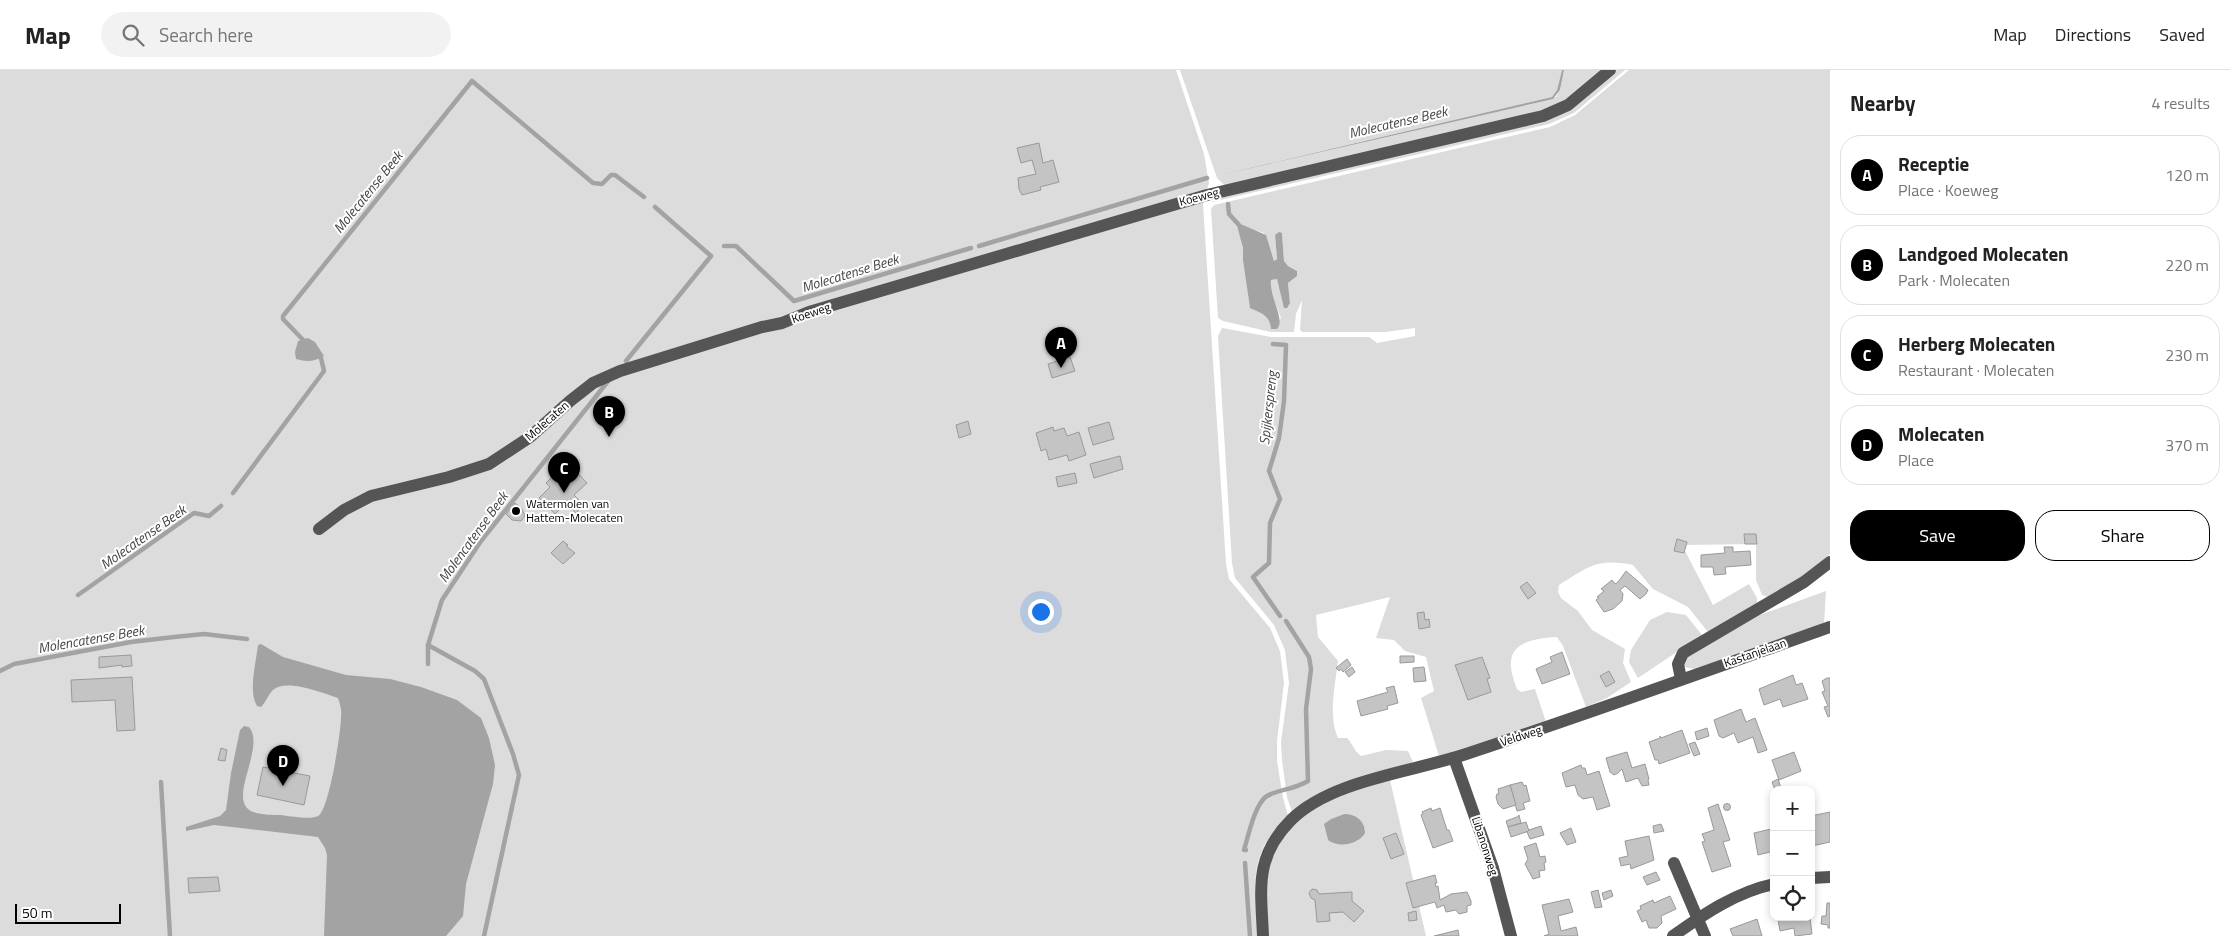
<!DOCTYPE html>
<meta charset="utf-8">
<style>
body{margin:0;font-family:"Titillium Web",sans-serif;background:#f2f2f2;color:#222}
.controls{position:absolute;right:15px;bottom:15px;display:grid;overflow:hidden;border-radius:10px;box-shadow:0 2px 8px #0003}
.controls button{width:45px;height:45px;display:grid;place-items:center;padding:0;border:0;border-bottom:1px solid #e0e0e0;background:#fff;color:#222;font:25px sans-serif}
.scale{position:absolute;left:15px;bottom:12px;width:106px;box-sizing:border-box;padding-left:5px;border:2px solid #000;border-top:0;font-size:14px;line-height:18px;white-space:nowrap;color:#000;-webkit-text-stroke:4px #fff;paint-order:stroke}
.you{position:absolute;left:1040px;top:541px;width:18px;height:18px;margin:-12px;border:4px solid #fff;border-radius:50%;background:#1a73e8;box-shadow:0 0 0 8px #1a73e833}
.badge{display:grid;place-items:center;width:32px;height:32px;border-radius:50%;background:#000;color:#fff;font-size:16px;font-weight:700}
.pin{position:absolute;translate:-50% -41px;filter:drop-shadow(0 1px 2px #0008)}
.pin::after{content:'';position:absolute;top:26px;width:18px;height:15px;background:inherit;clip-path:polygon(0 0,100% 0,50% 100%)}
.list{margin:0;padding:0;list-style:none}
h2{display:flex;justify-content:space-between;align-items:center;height:65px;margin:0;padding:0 20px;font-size:21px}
h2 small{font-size:16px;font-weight:400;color:#767676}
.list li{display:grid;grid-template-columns:32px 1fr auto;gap:15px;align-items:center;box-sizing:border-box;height:80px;margin:0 10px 10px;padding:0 10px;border:1px solid #e0e0e0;border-radius:20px}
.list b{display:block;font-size:19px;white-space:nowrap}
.list p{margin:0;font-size:16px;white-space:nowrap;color:#767676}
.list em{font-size:16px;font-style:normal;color:#767676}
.actions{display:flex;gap:10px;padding:15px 20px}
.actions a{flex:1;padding:11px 0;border:1px solid #000;border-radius:20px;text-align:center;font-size:18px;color:#000}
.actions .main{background:#000;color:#fff}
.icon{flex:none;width:28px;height:28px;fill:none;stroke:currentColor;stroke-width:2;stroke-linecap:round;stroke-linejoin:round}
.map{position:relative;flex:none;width:1830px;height:866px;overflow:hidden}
header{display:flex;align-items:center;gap:30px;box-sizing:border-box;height:70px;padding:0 25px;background:#fff;border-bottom:1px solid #e0e0e0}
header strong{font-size:24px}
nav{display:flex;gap:28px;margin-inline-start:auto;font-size:18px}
.search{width:350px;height:45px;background:#f2f2f2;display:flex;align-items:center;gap:12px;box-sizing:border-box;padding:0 18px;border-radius:28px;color:#767676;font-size:19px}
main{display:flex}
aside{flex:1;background:#fff}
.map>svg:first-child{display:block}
.green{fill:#dcdcdc;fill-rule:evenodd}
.water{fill:#a3a3a3}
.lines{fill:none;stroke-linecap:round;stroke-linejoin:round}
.stream{stroke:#a3a3a3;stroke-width:4.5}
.building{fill:#c4c4c4;stroke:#999}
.minor{stroke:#555;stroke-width:12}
.poi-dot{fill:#000;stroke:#fff;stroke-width:2}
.labels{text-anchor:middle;stroke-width:4;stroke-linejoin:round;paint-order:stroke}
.street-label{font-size:12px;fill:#000;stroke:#fff}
.poi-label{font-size:12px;fill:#000;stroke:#fff;text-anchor:start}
.water-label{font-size:14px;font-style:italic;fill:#444;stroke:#fff}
</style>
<header>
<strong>Map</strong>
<div class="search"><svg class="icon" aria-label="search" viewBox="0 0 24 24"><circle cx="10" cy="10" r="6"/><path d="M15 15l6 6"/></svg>Search here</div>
<nav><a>Map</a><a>Directions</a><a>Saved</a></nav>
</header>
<main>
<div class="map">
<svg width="1830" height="866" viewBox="0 0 1830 866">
<rect width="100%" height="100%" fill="#fff"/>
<g class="green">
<path d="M0 0H1176L1204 84 1209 113 1203 134 1226 494 1229 509 1270 558 1280 581 1284 613 1277 671V691L1283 728 1288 745C1278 756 1266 769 1261 783 1251 809 1256 839 1258 866H0Z"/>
<polygon points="1180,0 1562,0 1557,20 1552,27 1219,105 1556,27 1560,20 1564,0 1605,0 1557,37 1225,116 1217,108"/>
<polygon points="1617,0 1625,0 1574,43 1549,54 1212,132 1215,128 1581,31"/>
<path d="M1629 0H1830V484L1807 504 1768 527 1762 525 1756 510V474L1682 475 1713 535 1749 514 1757 528V533L1708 562 1688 537 1653 519 1633 495C1595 488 1589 497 1559 515L1558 522 1561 528 1578 541 1592 560 1625 579 1623 593 1631 612 1607 628 1586 637 1563 576 1557 567C1541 568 1513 570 1511 591 1510 600 1514 611 1517 619L1521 622 1535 619 1546 652 1439 686 1421 628 1434 621 1426 587 1405 581 1394 570 1376 568 1390 527 1316 545 1318 567 1338 591C1335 616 1328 645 1338 668H1347C1353 674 1354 681 1361 686L1386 680 1408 681 1413 692 1292 742 1287 727 1282 690 1281 672 1289 613 1285 580 1274 555 1235 508 1232 493 1218 266 1222 258 1271 267H1369L1377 273 1415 266V258L1385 262H1302L1300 260 1302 230 1296 244 1294 262H1271L1223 251 1218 248 1211 139 1214 135 1550 57 1575 45ZM1238 152 1247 158 1264 163 1274 191 1277 189 1275 165 1282 163 1284 191 1288 196 1297 201 1293 209 1288 213 1290 233 1284 231 1277 209 1271 210V223L1281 248 1271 259C1270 245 1262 242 1250 237 1246 213 1246 176 1236 154Z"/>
<polygon points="1826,521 1824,554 1694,599 1685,597 1682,593 1686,587 1760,545"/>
<polygon points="1667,542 1686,545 1702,565 1638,608 1629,592 1631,580 1650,550"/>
<path d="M1390 710 1426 866H1268C1267 844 1263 801 1272 782 1295 737 1346 724 1390 710ZM1344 744 1361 751 1365 759 1358 771 1328 770 1325 754 1331 749Z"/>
</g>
<g class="water">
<polygon points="1562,0 1564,0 1560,20 1553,29 1220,105 1552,27 1557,20"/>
<path d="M1236 152 1266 165 1274 191 1277 189 1275 165 1279 162 1282 163 1284 191 1288 196 1297 201V206L1288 213 1290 233 1287 238H1284L1277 209 1271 210C1269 228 1286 249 1277 259H1271C1270 245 1261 243 1250 238L1243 190V178Z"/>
<path d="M308 268 315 272 324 286C314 292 307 292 296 289L295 282 298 271Z"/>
<path d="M261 574 283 587 346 605 390 609 421 617 457 630 481 648 489 668 495 695 493 714 466 814 463 846 446 866H324L327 785 325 778 318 767 214 755 186 761V757L220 746 226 740 231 703 240 660 244 656 249 657C265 676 232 722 247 738 253 745 271 745 280 745 289 746 311 750 318 746 329 741 341 662 341 647 342 640 340 634 338 628 323 623 286 608 273 620 268 625 266 632 261 637L257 636C248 621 256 593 258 575Z"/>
<path d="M1344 744C1356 744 1365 751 1365 763 1358 775 1338 778 1328 770L1324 754 1331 749Z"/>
</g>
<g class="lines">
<g class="stream">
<polyline points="1228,134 1229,144 1239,155"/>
<polyline points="724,176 736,176 794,231 971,178"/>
<polyline points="979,176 1207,108"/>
<polyline points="306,273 283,249 283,246 472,11 593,113 602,114 611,105 615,105 644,127"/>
<polyline points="1273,274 1286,275 1284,331 1279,368 1269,401 1280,429 1270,453 1269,493 1253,507 1280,546"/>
<polyline points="626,291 711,186 655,137"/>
<polyline points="233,423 324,301 321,288 317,284"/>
<polyline points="78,525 194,443 209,446 221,436"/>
<polyline points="428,594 428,575"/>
<polyline points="0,601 14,594 131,572 174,567 204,564 247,569"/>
<polyline points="161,712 170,866"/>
<path d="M1246 780H1244C1248 767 1255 733 1267 726 1280 719 1293 720 1308 711L1306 639 1311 599 1309 587 1286 551"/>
<polyline points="1245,793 1250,866"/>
<polyline points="484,866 519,705 513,684 484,609 475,601 428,575 442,530 481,471 609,310"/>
</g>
</g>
<g class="building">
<polygon points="1039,73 1043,93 1053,90 1059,112 1040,117 1041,120 1022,125 1019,119 1018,108 1036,104 1032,90 1021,93 1017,78"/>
<polygon points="1070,287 1075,301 1052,308 1048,294"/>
<polygon points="968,351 971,364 959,368 956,355"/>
<polygon points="1109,352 1114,369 1093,375 1088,358"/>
<polygon points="1053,357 1054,361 1064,358 1067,366 1079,362 1086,385 1069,391 1067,385 1049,390 1046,379 1041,381 1036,363"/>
<polygon points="1120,386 1123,399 1094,408 1090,394"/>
<polygon points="572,397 587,413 574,425 584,435 576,443 566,433 555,444 539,428 550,417 546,413 555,404 559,409"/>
<polygon points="1075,403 1077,413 1058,417 1056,407"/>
<polygon points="515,433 522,439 525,446 521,451 512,450 506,444"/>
<polygon points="1744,464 1756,464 1757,474 1745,474"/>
<polygon points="1677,469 1687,472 1684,483 1674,481"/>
<polygon points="563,471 568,475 566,476 575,483 563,494 551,483"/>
<polygon points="1724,477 1733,477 1733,482 1750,481 1751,495 1725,497 1726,504 1714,505 1713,497 1701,497 1701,485 1725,483"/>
<polygon points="1626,501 1648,520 1646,524 1640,529 1625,516 1620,520 1623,524 1622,531 1613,539 1604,542 1596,530 1599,528 1597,527 1604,521 1601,519 1612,510 1615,514 1618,512"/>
<polygon points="1527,512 1536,523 1528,529 1520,517"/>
<polygon points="1424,542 1425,550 1429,549 1430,557 1419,559 1417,543"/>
<polygon points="1562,582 1570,604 1542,614 1536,599 1552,592 1550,587"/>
<polygon points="131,585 132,596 122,597 122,595 99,598 99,587"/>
<polygon points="1400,586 1414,586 1414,592 1400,593"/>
<polygon points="1482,587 1490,608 1487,609 1491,622 1468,630 1455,595"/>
<polygon points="1347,589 1351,595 1343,602 1341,599 1339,601 1336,598"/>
<polygon points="1352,597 1355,602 1349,607 1345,602"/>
<polygon points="1424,597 1426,611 1414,612 1413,598"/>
<polygon points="1609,601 1615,612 1606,617 1600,606"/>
<polygon points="1793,605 1796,615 1802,613 1808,629 1783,637 1780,629 1764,635 1759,619"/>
<polygon points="132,607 135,660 117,661 115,630 72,632 71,610"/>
<polygon points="1827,608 1830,608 1830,646 1828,647 1824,637 1828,636 1822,622 1825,621 1822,611"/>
<polygon points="1394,616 1398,633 1387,636 1388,639 1361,646 1357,631 1388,622 1386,618"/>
<polygon points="1741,639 1746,652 1755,648 1767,680 1758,683 1753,667 1738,673 1734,663 1723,668 1719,666 1714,650"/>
<polygon points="1707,658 1709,666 1697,670 1695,662"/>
<polygon points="1682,660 1690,683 1659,694 1658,690 1655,690 1649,672 1660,668 1660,666 1661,668"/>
<polygon points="1695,672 1700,684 1694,686 1689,674"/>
<polygon points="221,678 227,680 225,691 218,690"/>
<polygon points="1627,682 1632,698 1645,694 1649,709 1648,710 1649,715 1642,716 1638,708 1626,712 1622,699 1618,703 1614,705 1610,702 1606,688"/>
<polygon points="1794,682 1801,701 1779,710 1772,690"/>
<polygon points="1581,695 1582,698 1585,698 1587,705 1599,701 1610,736 1597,740 1593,727 1583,729 1578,725 1575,715 1566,717 1562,703"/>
<polygon points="263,697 310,706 304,735 257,725"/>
<polygon points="1778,709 1781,718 1775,720 1772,712"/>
<polygon points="1522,712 1524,716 1526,715 1530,731 1523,733 1525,739 1517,741 1510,715"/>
<polygon points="1510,715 1516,735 1503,739 1498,734 1496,727 1497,724 1499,724 1498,719"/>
<circle cx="1727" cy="737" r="3.5"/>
<polygon points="1718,734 1730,770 1723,772 1731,796 1712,802 1702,772 1705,771 1702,764 1714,760 1708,738"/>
<polygon points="1431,738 1432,741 1440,738 1447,760 1449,760 1453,771 1433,778 1421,745 1423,744 1422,742"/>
<polygon points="1830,742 1830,772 1812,776 1811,746"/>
<polygon points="1519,745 1521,753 1508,757 1506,751 1517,747"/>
<polygon points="1526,752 1529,761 1511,767 1508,757"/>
<polygon points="1661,754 1664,761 1654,763 1653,756"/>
<polygon points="1541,756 1544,765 1530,769 1527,762 1529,760"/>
<polygon points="1571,758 1576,772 1567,775 1560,763"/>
<polygon points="1771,759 1774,761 1774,781 1758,785 1754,763"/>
<polygon points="1396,763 1404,784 1391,789 1383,768"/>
<polygon points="1649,766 1654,790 1631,799 1630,794 1621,796 1619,788 1628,786 1625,771"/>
<polygon points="1536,773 1540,787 1545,786 1546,792 1544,793 1545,800 1539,801 1540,807 1533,809 1525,794 1528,789 1524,777"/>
<polygon points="1656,802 1660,810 1647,815 1643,807"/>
<polygon points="1435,805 1437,813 1435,813 1436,817 1438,816 1440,830 1451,824 1467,822 1471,831 1471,835 1467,836 1467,842 1459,844 1456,840 1446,842 1444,835 1437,838 1435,832 1413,838 1406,813"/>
<polygon points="218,807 220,821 189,823 188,808"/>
<polygon points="1312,819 1317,820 1319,824 1352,822 1352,831 1364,841 1354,852 1343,842 1329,843 1330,851 1317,852 1315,830 1311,828 1309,823"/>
<polygon points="1598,820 1602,837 1595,838 1591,822"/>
<polygon points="1611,820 1613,826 1604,830 1602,823"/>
<polygon points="1670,826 1676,839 1661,846 1662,853 1657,858 1649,858 1646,850 1642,852 1637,841 1641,839 1640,836 1653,830 1654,833"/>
<polygon points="1569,829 1573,842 1558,846 1561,861 1576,857 1578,866 1544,866 1549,864 1542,835"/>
<polygon points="1827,833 1830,833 1830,858 1828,858 1828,855 1821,854 1822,846 1826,846"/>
<polygon points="1416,841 1417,850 1409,851 1408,843"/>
<polygon points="1789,847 1810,847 1812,864 1795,866 1794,858 1780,861 1778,849"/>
<polygon points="1757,849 1762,866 1733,866 1730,859"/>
<polygon points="1458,860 1459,866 1434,866"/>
</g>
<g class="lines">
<g class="minor">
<polyline points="319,459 344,440 371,426 449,407 489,394 530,367 570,331 593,313 620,301 762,257 782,253 809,242 1207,125 1543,46 1568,35 1610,0"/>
<polyline points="1681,609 1678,594 1683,583 1804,512 1830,492"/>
<polyline points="1454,688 1493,798 1511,866"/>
<polyline points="1674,793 1705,866"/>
<polyline points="1811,808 1830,807"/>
<path d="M1263 866C1261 819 1254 787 1291 750 1331 710 1413 702 1466 684 1588 644 1709 600 1830 557"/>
<path d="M1673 866C1704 844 1736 822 1774 814"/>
</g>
</g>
<circle class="poi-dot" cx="516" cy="441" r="5"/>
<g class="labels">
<g class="street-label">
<text transform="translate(1199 127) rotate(-15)" y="4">Koeweg</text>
<text transform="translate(811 243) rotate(-19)" y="4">Koeweg</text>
<text transform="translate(547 351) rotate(-41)" y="4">Molecaten</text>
<text transform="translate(1755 583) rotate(-19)" y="4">Kastanjelaan</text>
<text transform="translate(1521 666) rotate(-18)" y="4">Veldweg</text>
<text transform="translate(1485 776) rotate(72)" y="4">Libanonweg</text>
</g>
<g class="poi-label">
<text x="526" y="438">Watermolen van<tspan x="526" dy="14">Hattem-Molecaten</tspan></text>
</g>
<g class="water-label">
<text transform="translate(1398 52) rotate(-13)" y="5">Molecatense Beek</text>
<text transform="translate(368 122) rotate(-51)" y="5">Molecatense Beek</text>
<text transform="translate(850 203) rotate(-17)" y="5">Molecatense Beek</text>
<text transform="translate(1268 338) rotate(-84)" y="5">Spijkerspreng</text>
<text transform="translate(143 467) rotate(-35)" y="5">Molecatense Beek</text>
<text transform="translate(473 467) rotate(-54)" y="5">Molencatense Beek</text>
<text transform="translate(91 569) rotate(-10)" y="5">Molencatense Beek</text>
</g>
</g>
</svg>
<div class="controls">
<button>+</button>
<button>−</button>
<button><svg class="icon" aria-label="locate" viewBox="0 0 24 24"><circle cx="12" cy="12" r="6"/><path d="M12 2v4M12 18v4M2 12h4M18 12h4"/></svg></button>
</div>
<div class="scale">50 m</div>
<div class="you"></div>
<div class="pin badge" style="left:1061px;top:298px">A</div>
<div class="pin badge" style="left:609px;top:367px">B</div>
<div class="pin badge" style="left:564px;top:423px">C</div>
<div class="pin badge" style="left:283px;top:716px">D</div>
</div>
<aside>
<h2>Nearby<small>4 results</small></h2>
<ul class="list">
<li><span class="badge">A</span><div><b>Receptie</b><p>Place · Koeweg</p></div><em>120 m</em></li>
<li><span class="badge">B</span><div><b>Landgoed Molecaten</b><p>Park · Molecaten</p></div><em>220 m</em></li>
<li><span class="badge">C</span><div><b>Herberg Molecaten</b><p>Restaurant · Molecaten</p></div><em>230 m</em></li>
<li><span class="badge">D</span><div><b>Molecaten</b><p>Place</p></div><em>370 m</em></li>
</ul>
<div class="actions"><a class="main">Save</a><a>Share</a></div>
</aside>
</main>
